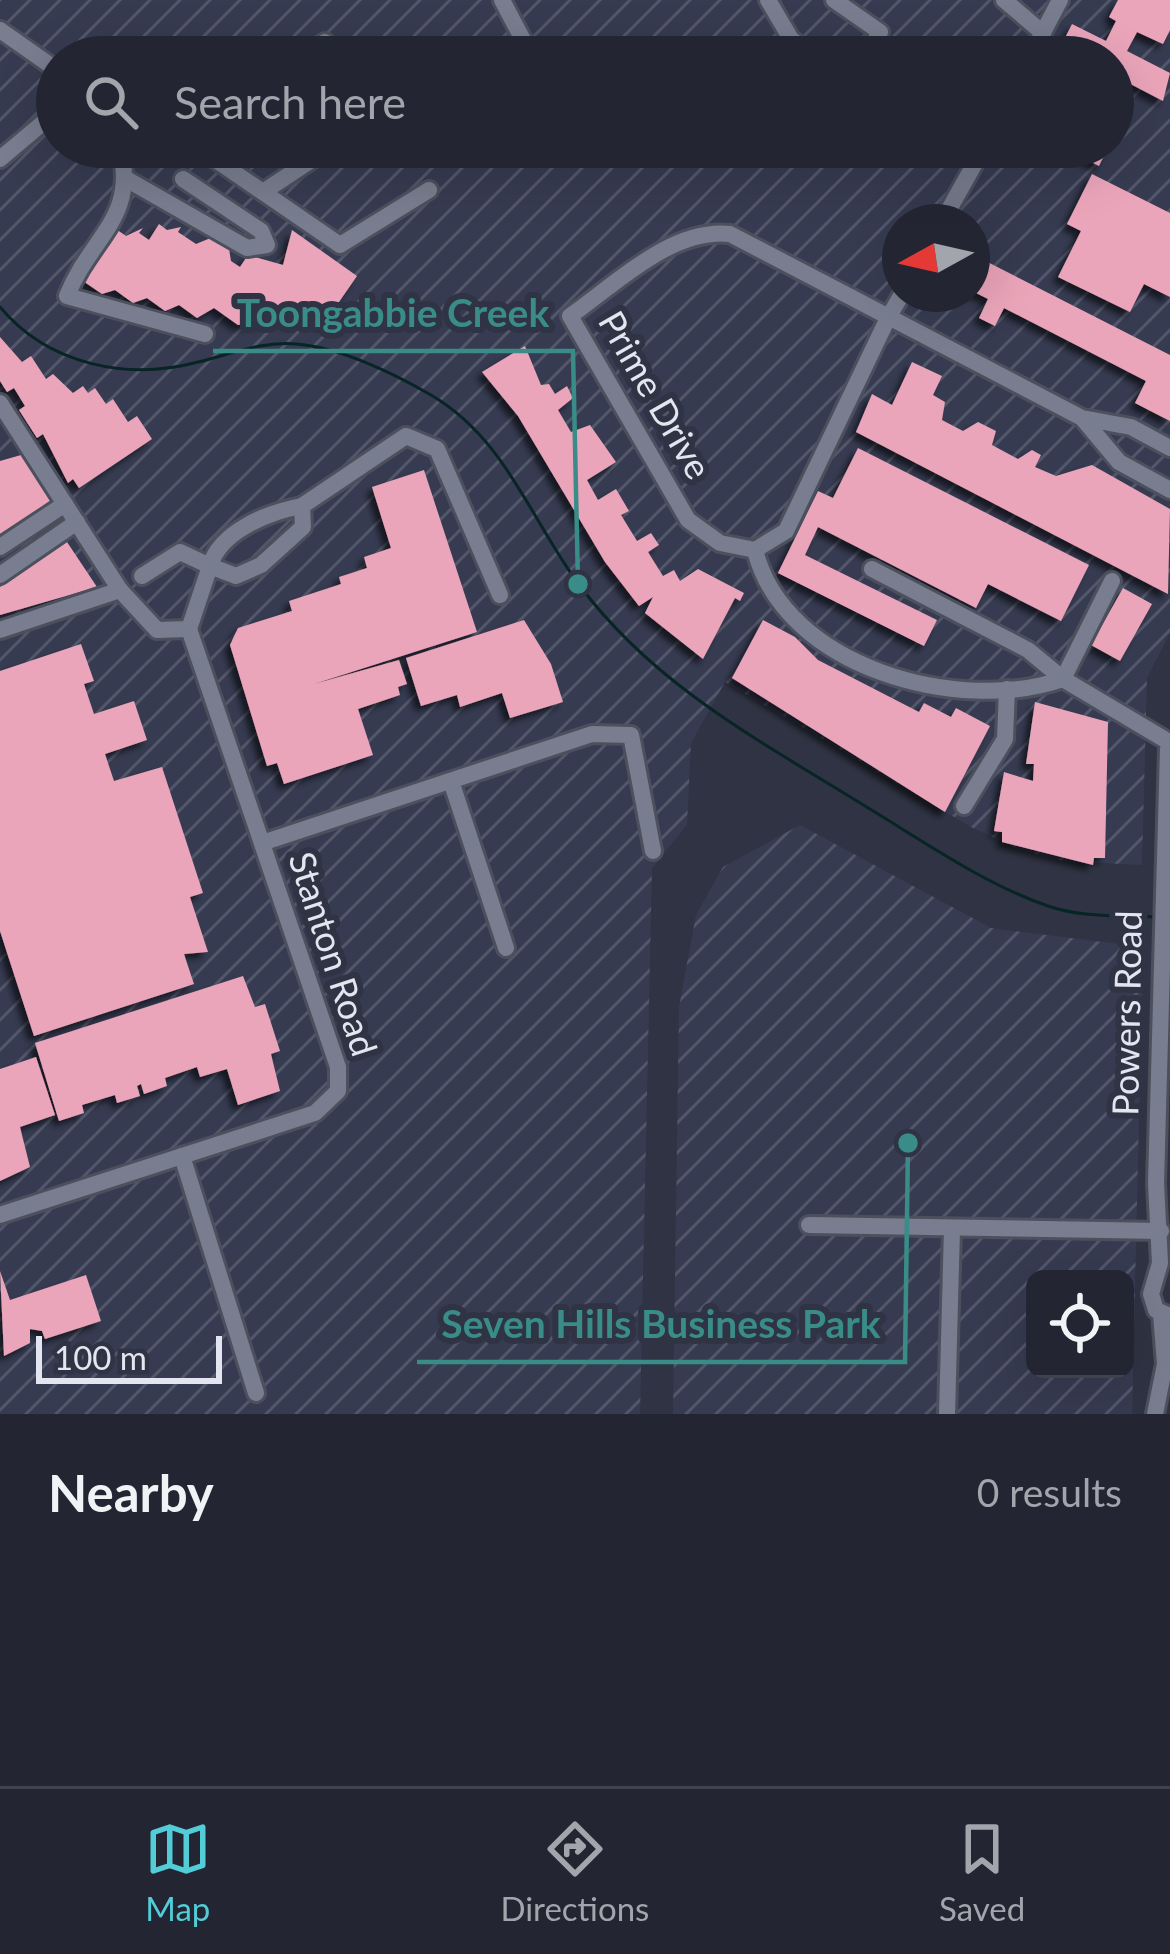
<!DOCTYPE html>
<style>
body{margin:0;font-family:Lato,sans-serif;background:#2b2e3a;color:#f1f3f6}
.controls{position:absolute;right:36px;bottom:36px;display:grid;overflow:hidden;border-radius:18px;box-shadow:0 12px 48px #0002}
.controls button{width:108px;height:108px;display:grid;place-items:center;padding:0;border:0;border-bottom:3px solid #40434d;background:#232632;color:#f1f3f6;font:60px sans-serif}
.compass{position:absolute;left:882px;top:204px;width:108px;height:108px;border-radius:50%;background:#232632;box-shadow:0 12px 48px #0002;rotate:262deg}
.scale{position:absolute;left:36px;bottom:30px;width:186px;box-sizing:border-box;padding-left:12px;border:6px solid #e3e6f0;border-top:0;font-size:33px;line-height:42px;white-space:nowrap;color:#e3e6f0;-webkit-text-stroke:9px #2f3343;paint-order:stroke}
.list{margin:0;padding:0;list-style:none}
h2{display:flex;justify-content:space-between;align-items:center;height:156px;margin:0;padding:0 48px;font-size:51px}
h2 small{font-size:39px;font-weight:400;color:#a3a5ac}
.icon{flex:none;width:66px;height:66px;fill:none;stroke:currentColor;stroke-width:2;stroke-linecap:round;stroke-linejoin:round}
.map{position:relative;flex:none;width:1170px;height:1414px;overflow:hidden}
.search{position:absolute;background:#232632;box-shadow:0 12px 48px #0002;left:36px;right:36px;top:36px;height:132px;display:flex;align-items:center;gap:30px;box-sizing:border-box;padding:0 42px;border-radius:66px;color:#a3a5ac;font-size:45px}
.sheet{height:372px;background:#232632}
nav{display:flex;justify-content:space-around;align-items:center;box-sizing:border-box;height:168px;border-top:3px solid #40434d;background:#232632;font-size:33px;color:#a3a5ac}
nav a{display:grid;justify-items:center;gap:6px}
nav .on{color:#52ccd6}
.map>svg:first-child{display:block}
.industrial{fill:url(#industrial-furrows);fill-rule:evenodd}
.lines{fill:none;stroke-linecap:round;stroke-linejoin:round}
.stream{stroke:#082526;stroke-width:3}
.building{fill:#eba5ba;filter:url(#shadow)}
.minor-casing{stroke:#4c505d;stroke-width:22}
.minor{stroke:#787d8f;stroke-width:16}
.labels{text-anchor:middle;stroke-width:12;stroke-linejoin:round;paint-order:stroke}
.street-label{font-size:36px;fill:#e3e6f0;stroke:#2f3343}
.leader{fill:none;stroke:#398c88;stroke-width:4.5}
.callout-dot{fill:#398c88;stroke:#2f3343;stroke-width:4.5}
.callout-label{font-size:39px;text-anchor:middle;font-weight:bold;fill:#398c88;stroke:#2f3343;stroke-width:12;stroke-linejoin:round;paint-order:stroke}
</style>
<div class="map">
<svg width="1170" height="1414" viewBox="0 0 1170 1414">
<defs>
<pattern id="industrial-furrows" width="10" height="10" patternUnits="userSpaceOnUse" patternTransform="scale(3)"><rect width="10" height="10" fill="#363b51"/><path d="M-1 1l2-2M0 10L10 0M9 11l2-2" fill="none" stroke="#53576a"/></pattern>
<filter id="shadow"><feDropShadow dx="-5.5" dy="5.5" stdDeviation="3" flood-color="#0009"/></filter>
</defs>
<rect width="100%" height="100%" fill="#2f3343"/>
<g class="industrial">
<path d="M0 0H1170V633L1147 678 1142 865 1063 861 1020 850 971 827 725 682 691 743 687 825 652 868 640 1414H0ZM57 57H1113V147H57ZM900 222H972V294H900Z"/>
<path d="M800 825 991 928 1143 947 1132 1414H673L679 1007 696 915 723 867ZM1035 1279H1125V1369H1035Z"/>
</g>
<g class="lines">
<path class="stream" d="M0 307C48 365 128 381 198 362 231 354 262 341 296 344 339 347 393 373 431 395 506 439 530 519 580 586 655 686 760 741 865 806 923 841 984 884 1048 906 1082 918 1121 915 1156 917"/>
</g>
<g class="building">
<polygon points="1118,0 1170,0 1170,30 1163,44 1137,32 1127,51 1170,73 1163,101 1117,77 1113,86 1113,57 1057,54 1072,24 1106,41 1116,21 1109,17"/>
<polygon points="1113,90 1132,99 1113,138"/>
<polygon points="1062,147 1108,147 1099,166"/>
<polygon points="1092,174 1170,213 1170,297 1144,284 1130,312 1058,277 1081,231 1067,224"/>
<polygon points="159,224 167,230 181,227 178,232 196,244 213,237 229,249 231,261 240,267 248,255 283,265 292,230 357,276 330,315 238,325 214,308 197,318 179,305 165,311 147,298 133,303 115,290 102,294 83,281 116,229 126,236 143,228 139,233 149,240"/>
<polygon points="972,254 1170,355 1170,421 1135,403 1146,381 1004,308 995,326 979,318 988,299 972,291"/>
<polygon points="0,337 22,362 31,356 46,379 53,374 73,393 83,386 88,393 95,388 106,404 113,399 128,422 137,416 152,439 79,488 73,479 68,483 43,434 37,438 19,410 25,406 14,388 7,392 0,381"/>
<polygon points="525,346 541,385 549,384 555,394 567,386 573,398 558,410 571,432 590,425 616,462 587,480 598,500 616,489 629,511 621,515 637,541 651,533 659,545 648,552 663,576 674,570 680,581 698,569 744,593 740,601 735,598 703,659 645,613 653,597 639,606 605,562 518,416 482,372"/>
<polygon points="912,362 942,376 933,395 945,402 942,420 963,431 978,422 996,431 992,445 1018,459 1032,450 1041,455 1035,467 1056,476 1092,465 1170,509 1168,594 856,432 872,394 892,405"/>
<polygon points="858,448 1089,565 1061,621 988,584 976,608 818,527 805,555 937,620 924,646 778,573 818,491 833,498"/>
<polygon points="21,455 53,504 0,539 0,461"/>
<polygon points="424,470 477,632 314,684 399,660 407,684 398,687 400,695 358,709 373,755 284,784 277,763 267,766 230,645 238,628 292,611 289,601 341,584 339,577 367,568 364,557 391,548 372,487"/>
<polygon points="67,542 97,587 0,615 0,587"/>
<polygon points="1123,588 1152,604 1120,661 1091,645"/>
<polygon points="524,620 551,664 563,702 510,718 502,693 460,707 457,695 421,706 406,658"/>
<polygon points="763,620 795,637 818,660 919,712 924,703 951,717 956,708 990,726 945,812 732,678"/>
<polygon points="81,644 94,681 84,684 94,714 134,701 147,740 105,754 114,781 162,767 203,893 190,897 208,952 184,954 194,984 34,1036 0,931 0,671"/>
<polygon points="1035,702 1108,722 1105,858 1094,858 1093,865 1002,842 1002,832 994,831 1004,772 1033,781 1034,764 1026,764"/>
<polygon points="243,976 255,1007 265,1004 280,1051 271,1054 280,1091 238,1105 227,1069 200,1077 197,1067 165,1078 167,1086 144,1094 141,1084 137,1086 140,1096 117,1103 115,1095 82,1105 84,1113 59,1121 35,1043"/>
<polygon points="36,1057 55,1115 20,1127 30,1167 0,1181 0,1069"/>
<polygon points="0,1271 10,1300 86,1275 101,1321 45,1339 42,1331 30,1329 30,1343 4,1356"/>
</g>
<g class="lines">
<g class="minor-casing">
<g id="minor">
<polyline points="502,0 532,57"/>
<polyline points="768,0 791,39 814,57"/>
<polyline points="834,0 880,32 866,57"/>
<polyline points="1004,0 1043,33"/>
<polyline points="0,30 57,70"/>
<polyline points="303,57 325,42"/>
<polyline points="1030,57 1060,0"/>
<path d="M120 147C138 218 91 236 67 296L205 334"/>
<polyline points="197,147 340,245 429,190"/>
<polyline points="0,159 57,111"/>
<polyline points="128,180 247,248 267,245 261,231 183,179"/>
<polyline points="263,192 331,147"/>
<polyline points="942,222 984,147"/>
<path d="M902 294 888 318 786 531 755 550 720 543 688 520 570 316C616 284 671 228 730 234L1082 418 1131 427 1170 448"/>
<polyline points="0,403 120,590 157,630 189,629"/>
<polyline points="1083,419 1119,462 1170,490"/>
<polyline points="302,506 406,436 437,449 500,595"/>
<path d="M302 506 303 527 261 565 236 576 210 566C220 531 269 512 302 506Z"/>
<polyline points="0,547 65,504"/>
<path d="M755 550C784 668 960 715 1063 679L1112 581"/>
<polyline points="872,569 1028,650 1063,679 1164,739"/>
<polyline points="0,575 77,522"/>
<polyline points="142,576 180,552 210,566 189,629"/>
<polyline points="0,630 120,590"/>
<polyline points="1168,749 1156,1183 1160,1263 1151,1294 1156,1310 1170,1316"/>
<polyline points="451,781 506,948"/>
<polyline points="964,806 1005,739 1007,689"/>
<polyline points="262,843 592,734 631,735 653,851"/>
<polyline points="182,1156 256,1393"/>
<polyline points="0,1215 315,1113 338,1091 338,1067 189,629"/>
<polyline points="809,1225 1161,1231"/>
<polyline points="947,1414 952,1229"/>
<polyline points="1155,1414 1165,1364 1161,1314"/>
</g>
</g>
<use href="#minor" class="minor"/>
</g>
<g class="labels">
<g class="street-label">
<text transform="translate(655 395) rotate(60)" y="13">Prime Drive</text>
<text transform="translate(333 954) rotate(72)" y="13">Stanton Road</text>
<text transform="translate(1127 1013) rotate(-89)" y="13">Powers Road</text>
</g>
</g>
<path class="leader" d="M578 584L573 351H213M908 1143L905 1362H417"/>
<g class="callout-dot">
<circle cx="578" cy="584" r="12"/>
<circle cx="908" cy="1143" r="12"/>
</g>
<g class="callout-label">
<text x="393" y="327">Toongabbie Creek</text>
<text x="661" y="1338">Seven Hills Business Park</text>
</g>
</svg>
<div class="controls">
<button><svg class="icon" aria-label="locate" viewBox="0 0 24 24"><circle cx="12" cy="12" r="6"/><path d="M12 2v4M12 18v4M2 12h4M18 12h4"/></svg></button>
</div>
<svg class="compass" viewBox="-18 -18 36 36"><path d="M0-13l5 13h-10z" fill="#e53935"/><path d="M0 13l5-13h-10z" fill="#a3a5ac"/></svg>
<div class="scale">100 m</div>
<div class="search"><svg class="icon" aria-label="search" viewBox="0 0 24 24"><circle cx="10" cy="10" r="6"/><path d="M15 15l6 6"/></svg>Search here</div>
</div>
<section class="sheet">
<h2>Nearby<small>0 results</small></h2>
<ul class="list">
</ul>
</section>
<nav>
<a class="on"><svg class="icon" aria-label="map" viewBox="0 0 24 24"><path d="M3 6l6-2 6 2 6-2v14l-6 2-6-2-6 2zM9 4v14M15 6v14"/></svg>Map</a>
<a><svg class="icon" aria-label="directions" viewBox="0 0 24 24"><path d="M12 3l9 9-9 9-9-9zM9 14v-3h6M13 9l2 2-2 2"/></svg>Directions</a>
<a><svg class="icon" aria-label="saved" viewBox="0 0 24 24"><path d="M7 4h10v16l-5-4-5 4z"/></svg>Saved</a>
</nav>
